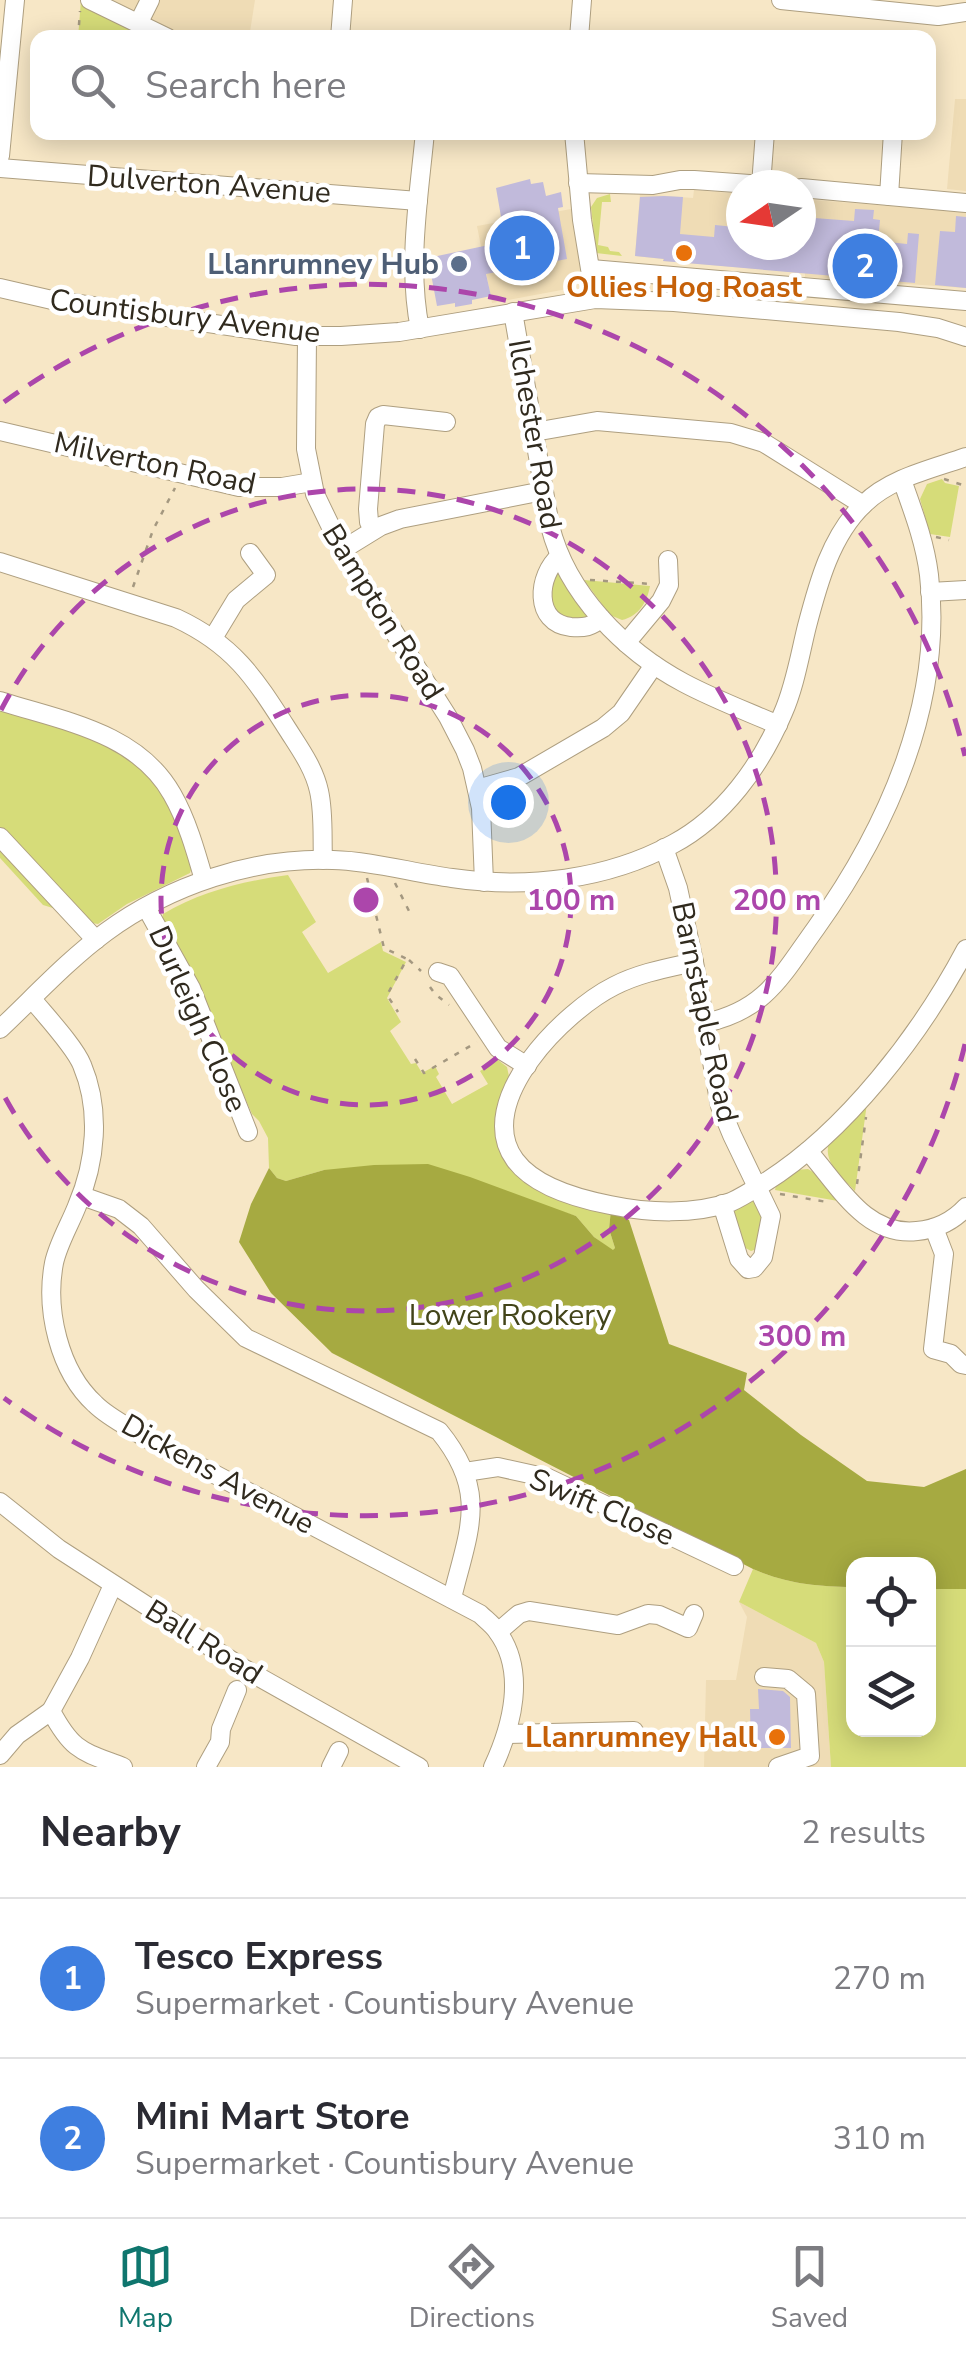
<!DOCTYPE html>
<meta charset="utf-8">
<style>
body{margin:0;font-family:"Nunito Sans",sans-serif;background:#f7f7f7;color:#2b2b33}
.controls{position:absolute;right:30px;bottom:30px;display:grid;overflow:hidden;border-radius:20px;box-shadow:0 5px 25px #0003}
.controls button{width:90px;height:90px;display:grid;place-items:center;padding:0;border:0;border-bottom:2px solid #e1e1e2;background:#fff;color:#2b2b33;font:50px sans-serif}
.compass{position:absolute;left:726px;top:170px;width:90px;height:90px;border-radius:50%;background:#fff;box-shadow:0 5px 25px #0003;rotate:257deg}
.you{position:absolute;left:508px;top:802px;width:35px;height:35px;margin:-25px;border:8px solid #fff;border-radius:50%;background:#1a73e8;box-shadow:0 0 0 15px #1a73e833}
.badge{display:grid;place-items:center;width:65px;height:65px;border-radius:50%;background:#0f766e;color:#fff;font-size:32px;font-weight:700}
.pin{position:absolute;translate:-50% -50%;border:5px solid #fff;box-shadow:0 2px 10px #0006}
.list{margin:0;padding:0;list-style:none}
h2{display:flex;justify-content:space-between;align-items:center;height:130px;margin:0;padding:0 40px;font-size:42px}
h2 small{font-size:32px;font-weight:400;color:#7c7c81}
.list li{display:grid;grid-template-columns:65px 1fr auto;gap:30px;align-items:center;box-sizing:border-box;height:160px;padding:0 40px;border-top:2px solid #e1e1e2}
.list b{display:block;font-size:38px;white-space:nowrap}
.list p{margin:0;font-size:32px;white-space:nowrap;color:#7c7c81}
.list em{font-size:32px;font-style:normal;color:#7c7c81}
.icon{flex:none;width:55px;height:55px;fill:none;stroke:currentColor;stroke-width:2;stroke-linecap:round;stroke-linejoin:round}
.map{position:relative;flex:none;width:966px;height:1767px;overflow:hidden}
.search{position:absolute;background:#fff;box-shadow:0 5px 25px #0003;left:30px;right:30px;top:30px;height:110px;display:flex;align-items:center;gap:25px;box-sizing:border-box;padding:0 35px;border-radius:20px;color:#7c7c81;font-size:38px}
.sheet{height:450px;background:#fff}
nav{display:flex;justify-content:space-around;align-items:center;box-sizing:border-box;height:140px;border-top:2px solid #e1e1e2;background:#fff;font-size:28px;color:#7c7c81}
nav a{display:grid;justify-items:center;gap:5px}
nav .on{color:#0f766e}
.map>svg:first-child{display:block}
.built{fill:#efdcb5}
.green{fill:#d6dc79}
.forest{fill:#a6aa41}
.building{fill:#c1badb}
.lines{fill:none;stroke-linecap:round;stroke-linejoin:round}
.minor-casing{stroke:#ae9f80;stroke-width:20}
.path{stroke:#a49880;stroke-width:2.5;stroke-dasharray:5 8;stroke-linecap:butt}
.minor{stroke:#fff;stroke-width:18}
.ring{fill:none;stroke:#ac46ab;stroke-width:5;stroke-dasharray:18 12}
.food-dot{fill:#e8710a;stroke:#fff;stroke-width:4}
.service-dot{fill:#5c6f8a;stroke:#fff;stroke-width:4}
.labels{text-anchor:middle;stroke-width:9;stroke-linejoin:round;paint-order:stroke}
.street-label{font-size:30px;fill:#302a1e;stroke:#fff}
.service-label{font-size:30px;font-weight:bold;fill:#4e5e75;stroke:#fff;text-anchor:end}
.food-label{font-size:30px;font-weight:bold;fill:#c56008;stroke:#fff}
.park-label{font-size:30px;fill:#424419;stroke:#fff}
.centre{fill:#ac46ab;stroke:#fff;stroke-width:5}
.ring-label{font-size:30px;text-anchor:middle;font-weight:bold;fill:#ac46ab;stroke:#fff;stroke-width:9;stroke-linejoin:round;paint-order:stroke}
</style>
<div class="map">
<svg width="966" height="1767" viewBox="0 0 966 1767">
<rect width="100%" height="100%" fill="#f7e7c6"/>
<g class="built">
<polygon points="109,0 255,0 249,38 183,37"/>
<polygon points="955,99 966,99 966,191 947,189"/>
<polygon points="694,190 741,194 741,245 801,245 801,199 966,212 966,288 805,277 805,273 663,261 663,259 635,256 640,194 693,198"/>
<polygon points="571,209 581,271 579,281 574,287 567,289 492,303 477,226"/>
<polygon points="739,1602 816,1643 824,1662 831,1767 704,1767 706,1680 736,1680 747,1617"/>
</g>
<g class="green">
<polygon points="81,0 90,0 150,28 145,37 78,38"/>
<polygon points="610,194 611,202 602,202 598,245 608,247 610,251 619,252 622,256 596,253 591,207 597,198"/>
<polygon points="942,479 945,483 959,486 950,537 930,534 920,499 927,484"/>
<path d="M555 568 588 617 584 620C543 615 544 604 555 568Z"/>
<path d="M584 580 650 586C647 602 639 616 622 620L610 615Z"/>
<polygon points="0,707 116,745 168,795 193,864 190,873 127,904 98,924 92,923 0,829"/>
<polygon points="0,849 56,909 43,905 0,858"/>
<path d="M288 875 316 922 302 932 328 973 381 942 383 951 406 962 387 998 401 1022 390 1031 411 1064 416 1063 422 1073 435 1066 439 1074 436 1077 452 1104 488 1084 480 1071 498 1060 507 1067 510 1081 505 1098 517 1169 611 1210 609 1229 615 1248 613 1251 594 1237 576 1216 547 1207 324 1170 286 1181 277 1178 269 1168 268 1138 259 1121 252 1114 206 1009 162 920 163 914C202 891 244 881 288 875Z"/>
<path d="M867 1103 855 1191C841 1176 821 1161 830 1140Z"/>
<polygon points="808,1169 816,1174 838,1201 775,1190 776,1186 796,1170"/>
<polygon points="752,1200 765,1210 757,1249 751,1251 742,1246 733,1211 737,1205"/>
<path d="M753 1569C788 1584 816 1586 853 1587L854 1730H928L929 1589H966V1767H831L824 1662 816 1643 739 1602Z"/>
</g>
<path class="forest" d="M428 1164 470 1177 576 1216 594 1237 613 1250 615 1248 609 1229 611 1210 629 1220 669 1344 747 1373 744 1390 801 1435 867 1481 924 1487 966 1469V1589H929L928 1564H854L853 1587C816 1586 788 1584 753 1569L332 1353 271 1293 239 1242 251 1204 269 1168 277 1178 286 1181 324 1170 374 1165Z"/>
<g class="building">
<polygon points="530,179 531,184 543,182 546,196 561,192 563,207 558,208 567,259 486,274 491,296 472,300 472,304 455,307 455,303 437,306 428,258 498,243 496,230 503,228 496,188"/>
<polygon points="664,196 683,197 680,234 714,237 715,225 735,227 734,239 741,239 741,245 801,245 801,217 854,221 855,209 874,210 873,219 880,220 878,241 907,244 908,233 919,234 915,283 663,261 664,259 635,256 640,197"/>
<polygon points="956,216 966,217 966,288 935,285 940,231 955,232"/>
<polygon points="758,1689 783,1691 790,1697 791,1748 751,1748 750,1709 759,1709"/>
</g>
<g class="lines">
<g class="minor-casing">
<g id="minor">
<polyline points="90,0 168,38"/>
<polyline points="781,0 938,16 966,12"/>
<polyline points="139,22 150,0"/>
<polyline points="340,38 343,0"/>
<polyline points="579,38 582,0"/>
<polyline points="574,132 582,220 595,299"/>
<polyline points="0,156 15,0"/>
<polyline points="0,168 418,201"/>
<polyline points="578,183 653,185 680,180 694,180 765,185"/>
<polyline points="761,185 765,132"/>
<polyline points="801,188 966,203"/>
<polyline points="889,196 893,132"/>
<polyline points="591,269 966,301"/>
<polyline points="0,288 52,300 296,336 341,336 399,332 595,299 674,302 899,322 938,328 966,337"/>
<path d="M513 312 550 526C567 594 624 651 684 683 714 699 746 711 778 725"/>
<path d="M420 329C407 265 419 196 425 132"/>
<polyline points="307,336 306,449 315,494 342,550 448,717 465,750 472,768 481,808 484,882"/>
<polyline points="0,431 239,487 282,487 312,482"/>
<polyline points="534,432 597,421 731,433 764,443 863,505"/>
<polyline points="373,530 369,522 368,509 375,424 378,417 383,415 446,422"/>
<polyline points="342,550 381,526 400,519 543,491"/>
<path d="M560 556C537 575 533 623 571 627 584 628 592 627 601 618"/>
<path d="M0 562 176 618C234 645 254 677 288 730 300 749 314 768 319 791 324 813 322 837 323 860"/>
<polyline points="930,592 966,590"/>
<polyline points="213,638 236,600 266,575 250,553"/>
<polyline points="626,643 661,601 669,585 668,560"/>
<path d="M0 701C62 721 137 732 172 794 187 820 196 852 204 880"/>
<polyline points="477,789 519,777 603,728 621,713 654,665"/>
<polyline points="0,837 96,940"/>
<polyline points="664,848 678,888 694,962 720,1106 732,1135 771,1216 763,1257 754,1268 748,1269 739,1259 722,1204"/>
<polyline points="146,907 191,988 248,1132"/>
<path d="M694 962C667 968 639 973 614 986 566 1010 472 1101 515 1160 535 1187 579 1199 610 1205 648 1213 694 1215 731 1202 742 1197 753 1190 764 1183 846 1132 921 1034 966 949"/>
<polyline points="438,972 450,976 498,1048 527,1066"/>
<path d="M32 999C45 1015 75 1047 82 1065 101 1110 96 1162 77 1206 70 1224 58 1244 54 1263 45 1310 59 1371 95 1404 109 1418 129 1427 146 1438L480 1614C485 1619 493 1625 497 1631 527 1671 512 1726 493 1767"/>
<path d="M705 1023C766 1010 782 975 816 928 888 827 944 702 929 575 925 542 913 511 902 480"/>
<path d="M0 1029C35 996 68 960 106 932 170 885 254 857 333 860 373 861 413 873 452 878 527 889 606 880 673 844 724 817 761 765 783 713 795 686 800 654 807 626 818 584 831 535 864 504 890 478 932 469 966 457"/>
<path d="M808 1151C838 1184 865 1237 917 1231 937 1229 953 1221 966 1207"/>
<path d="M82 1196 119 1209 141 1226 196 1289 246 1338 439 1431C489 1492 469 1529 452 1598"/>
<polyline points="934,1228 944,1254 933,1349 951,1354 961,1364 966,1365"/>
<polyline points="465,1472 498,1467 548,1478 734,1566"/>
<polyline points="0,1502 59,1549 243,1668 419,1767"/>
<path d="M113 1585 80 1658 51 1711C73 1752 82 1751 123 1767"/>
<polyline points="498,1632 519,1614 529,1611 618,1625 648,1614 659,1615 688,1628 694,1614"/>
<polyline points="764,1677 788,1679 806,1694 810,1756 778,1767"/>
<polyline points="507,1734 634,1731"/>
<polyline points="0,1755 17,1735 51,1711"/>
<polyline points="206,1767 220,1742 221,1729 237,1690"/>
<polyline points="331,1767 339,1751"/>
</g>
</g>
<g class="path">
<polyline points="78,38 80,11"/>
<polyline points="944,479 966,486"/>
<polyline points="936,537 949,540"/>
<polyline points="590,580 652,584"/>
<polyline points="133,587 153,530 175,488"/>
<polyline points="367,878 384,948 407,959 387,995 398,1012"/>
<polyline points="395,883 410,913"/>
<polyline points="409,960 421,971"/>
<polyline points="430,987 435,994 449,1005"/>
<polyline points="415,1059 424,1073 477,1042"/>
<polyline points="857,1184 866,1117"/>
<polyline points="780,1194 827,1202"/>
</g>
<use href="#minor" class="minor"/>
</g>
<g class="ring">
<circle cx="366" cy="900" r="205"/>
<path d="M1 710A411 411 0 1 1 1 1090"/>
<path d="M965 1044A616 616 0 0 1 4 1398M4 402A616 616 0 0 1 965 756"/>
</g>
<g class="food-dot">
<circle cx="684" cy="253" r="10"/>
<circle cx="777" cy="1737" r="10"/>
</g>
<circle class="service-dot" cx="459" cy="264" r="10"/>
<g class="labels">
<g class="street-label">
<text transform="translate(209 184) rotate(4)" y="10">Dulverton Avenue</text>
<text transform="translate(185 316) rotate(7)" y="10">Countisbury Avenue</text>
<text transform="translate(535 434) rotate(80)" y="10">Ilchester Road</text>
<text transform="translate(155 463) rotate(12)" y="10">Milverton Road</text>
<text transform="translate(383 612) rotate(58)" y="10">Bampton Road</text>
<text transform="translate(705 1012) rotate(78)" y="10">Barnstaple Road</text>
<text transform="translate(198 1019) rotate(66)" y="10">Durleigh Close</text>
<text transform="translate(218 1474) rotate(29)" y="10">Dickens Avenue</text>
<text transform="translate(602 1507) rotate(23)" y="10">Swift Close</text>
<text transform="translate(204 1642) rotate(32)" y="10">Ball Road</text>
</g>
<g class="service-label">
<text x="439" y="274">Llanrumney Hub</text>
</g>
<g class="food-label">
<text x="684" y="297">Ollies Hog Roast</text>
<text x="757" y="1747" text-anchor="end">Llanrumney Hall</text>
</g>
<g class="park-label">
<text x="510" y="1325">Lower Rookery</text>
</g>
</g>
<circle cx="366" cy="900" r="15" class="centre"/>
<g class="ring-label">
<text x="571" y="910">100 m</text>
<text x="777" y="910">200 m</text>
<text x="802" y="1346">300 m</text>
</g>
</svg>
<div class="controls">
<button><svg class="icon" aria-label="locate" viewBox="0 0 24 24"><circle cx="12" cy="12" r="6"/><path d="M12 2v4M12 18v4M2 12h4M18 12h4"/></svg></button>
<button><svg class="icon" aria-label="layers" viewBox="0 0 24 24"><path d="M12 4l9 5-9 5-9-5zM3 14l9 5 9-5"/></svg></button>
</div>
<svg class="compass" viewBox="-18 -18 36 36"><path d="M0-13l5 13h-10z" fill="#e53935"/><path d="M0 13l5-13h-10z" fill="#7c7c81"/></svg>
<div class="you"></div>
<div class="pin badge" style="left:522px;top:248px;background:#3f7fe0">1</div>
<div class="pin badge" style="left:865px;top:266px;background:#3f7fe0">2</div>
<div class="search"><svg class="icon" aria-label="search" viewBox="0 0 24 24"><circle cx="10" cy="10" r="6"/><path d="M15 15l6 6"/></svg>Search here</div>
</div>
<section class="sheet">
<h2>Nearby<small>2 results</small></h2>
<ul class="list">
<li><span class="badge" style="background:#3f7fe0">1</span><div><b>Tesco Express</b><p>Supermarket · Countisbury Avenue</p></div><em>270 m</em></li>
<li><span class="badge" style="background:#3f7fe0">2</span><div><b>Mini Mart Store</b><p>Supermarket · Countisbury Avenue</p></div><em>310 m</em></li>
</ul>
</section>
<nav>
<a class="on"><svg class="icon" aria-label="map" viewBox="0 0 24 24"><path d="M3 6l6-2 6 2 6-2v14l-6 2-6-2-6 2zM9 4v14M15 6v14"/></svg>Map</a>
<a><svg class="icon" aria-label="directions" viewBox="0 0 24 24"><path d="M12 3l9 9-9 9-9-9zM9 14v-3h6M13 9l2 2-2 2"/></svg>Directions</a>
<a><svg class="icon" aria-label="saved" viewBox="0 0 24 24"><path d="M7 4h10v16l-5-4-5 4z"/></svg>Saved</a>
</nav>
